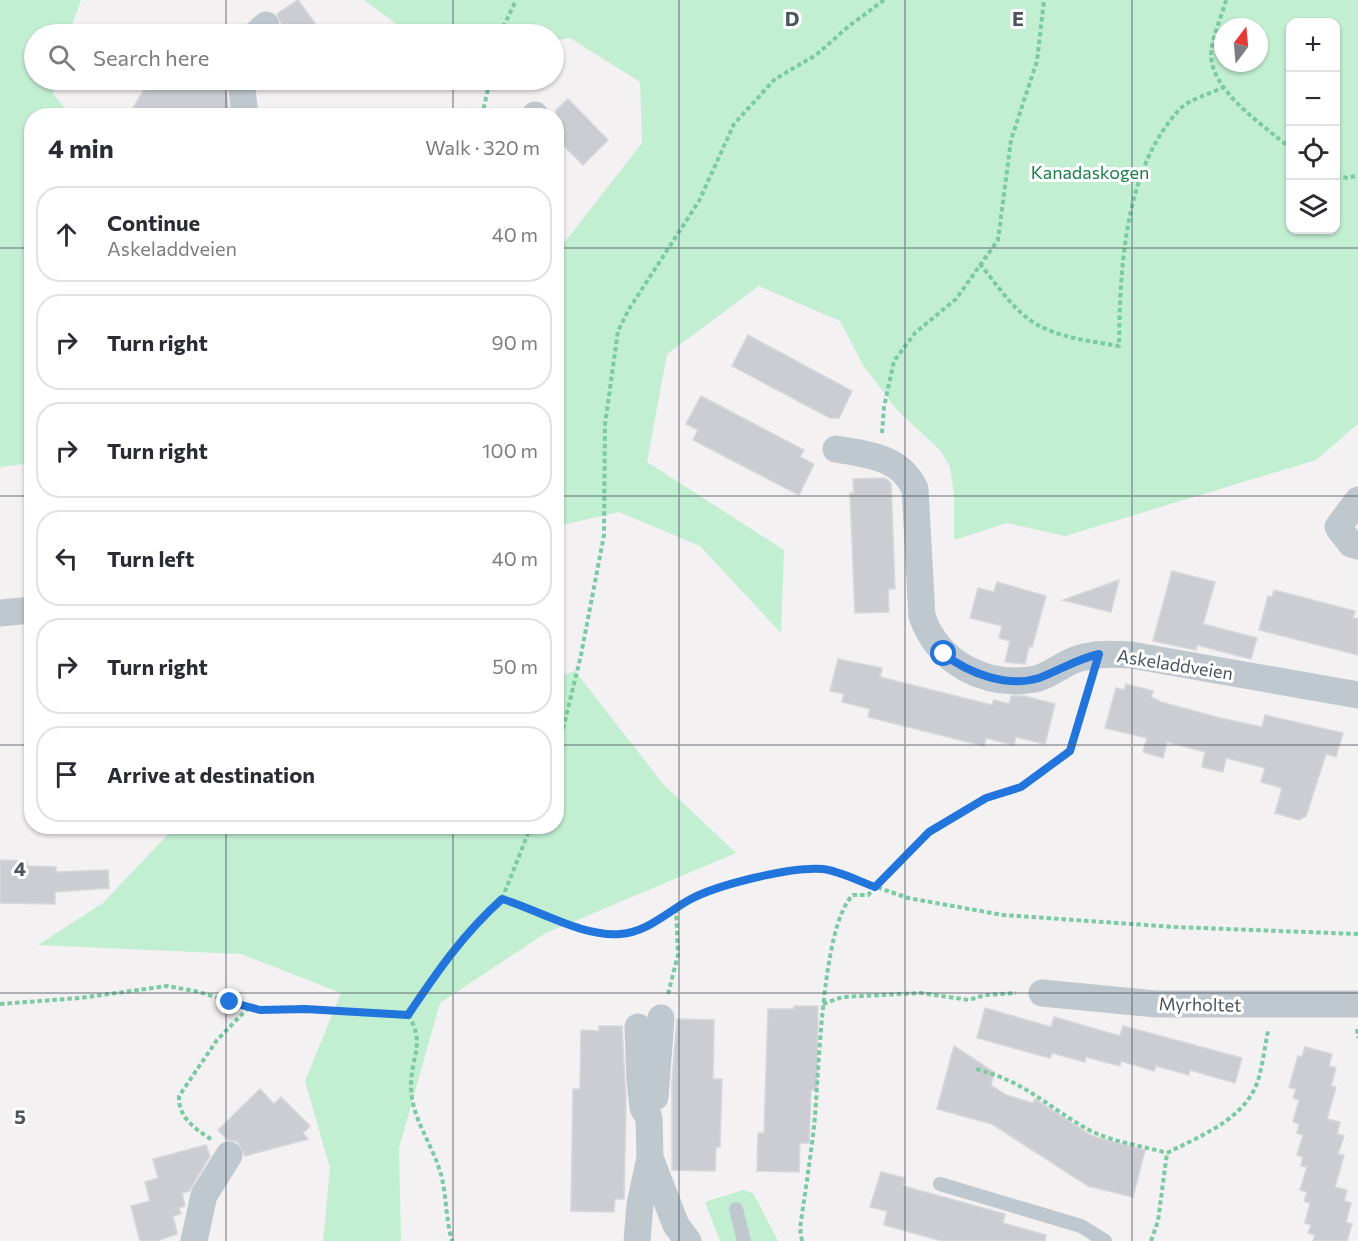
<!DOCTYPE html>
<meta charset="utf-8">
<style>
body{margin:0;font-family:Commissioner,sans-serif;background:#f2f2f3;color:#2b2b33}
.controls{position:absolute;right:18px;top:18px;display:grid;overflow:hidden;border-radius:12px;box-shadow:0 2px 4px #0004}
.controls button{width:54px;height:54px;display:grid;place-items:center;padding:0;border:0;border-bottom:2px solid #e1e1e2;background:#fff;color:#2b2b33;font:30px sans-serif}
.compass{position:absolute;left:1214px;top:18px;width:54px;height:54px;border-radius:50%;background:#fff;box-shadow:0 2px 4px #0004;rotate:16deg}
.stop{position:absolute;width:18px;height:18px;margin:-14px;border:4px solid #2175dc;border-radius:50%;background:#fff}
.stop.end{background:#2175dc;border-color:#fff;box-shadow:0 2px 6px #0008}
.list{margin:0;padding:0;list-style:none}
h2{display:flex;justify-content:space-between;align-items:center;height:78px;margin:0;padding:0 24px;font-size:26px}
h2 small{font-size:20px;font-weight:400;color:#7c7c81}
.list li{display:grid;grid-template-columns:39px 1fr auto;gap:18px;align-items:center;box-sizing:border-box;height:96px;margin:0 12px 12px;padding:0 12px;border:2px solid #e1e1e2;border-radius:24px}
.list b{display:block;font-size:22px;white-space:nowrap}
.list p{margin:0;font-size:20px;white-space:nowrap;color:#7c7c81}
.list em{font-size:20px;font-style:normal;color:#7c7c81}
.icon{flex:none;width:33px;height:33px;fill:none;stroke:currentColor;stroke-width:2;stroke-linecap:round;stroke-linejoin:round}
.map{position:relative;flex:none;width:1358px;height:1241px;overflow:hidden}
.search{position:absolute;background:#fff;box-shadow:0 2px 4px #0004;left:24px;top:24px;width:540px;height:66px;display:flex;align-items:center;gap:15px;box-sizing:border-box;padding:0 21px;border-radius:33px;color:#7c7c81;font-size:22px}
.panel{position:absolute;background:#fff;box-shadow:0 2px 4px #0004;left:24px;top:108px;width:540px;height:726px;border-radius:24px}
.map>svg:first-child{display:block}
.green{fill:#c2eed2;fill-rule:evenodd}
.building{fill:#cbcdd3;stroke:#d5d7dc;stroke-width:1.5}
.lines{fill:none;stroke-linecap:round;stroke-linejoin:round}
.path{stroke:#7bcba2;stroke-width:4;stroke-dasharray:4.5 3;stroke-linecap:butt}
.service{stroke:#bfc8ce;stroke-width:14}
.minor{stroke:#bfc8ce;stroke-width:27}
.route{stroke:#2175dc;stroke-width:8}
.grid{fill:none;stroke:#49545d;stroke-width:1.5;stroke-opacity:0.55}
.labels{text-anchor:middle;stroke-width:6;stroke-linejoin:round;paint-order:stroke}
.park-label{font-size:18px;fill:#1b7d4b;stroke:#fff}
.street-label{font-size:18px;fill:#49545d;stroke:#fff}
.grid-label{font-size:20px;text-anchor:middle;font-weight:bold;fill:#49545d;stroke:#fff;stroke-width:6;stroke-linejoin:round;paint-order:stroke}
</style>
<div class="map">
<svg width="1358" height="1241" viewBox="0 0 1358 1241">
<rect width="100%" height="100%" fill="#f3f1f1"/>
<g class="green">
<polygon points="0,0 81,0 69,34 34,34 34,80 57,80 53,94 71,115 32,116 31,463 0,467"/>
<path d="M364 0H1358V424L1316 460 1065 536 1007 523 954 540V494L950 467 940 450 898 411 863 365 840 321 759 286 667 354 647 462 784 550 781 633 700 546 619 512 557 526V411L562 407 556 355 557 252 642 143 640 82 570 38 554 41V34H410ZM1290 22H1336V230H1290ZM1223 27H1259V63H1223Z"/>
<polygon points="575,671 663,784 736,853 544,934 440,1003 399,1148 401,1241 323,1241 330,1168 305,1081 341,993 241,954 38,945 103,903 175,827 556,826 557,677"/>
<polygon points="743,1190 753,1193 778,1241 720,1241 705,1202"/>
</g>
<g class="building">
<polygon points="298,0 323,34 286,34 277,14"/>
<polygon points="150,80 188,80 184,86 226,85 229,112 128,116"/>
<polygon points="568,99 608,140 583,165 556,138 556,110"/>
<polygon points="748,335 852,391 839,418 830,418 732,366"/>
<polygon points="701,396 804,450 800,457 814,464 799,495 693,440 698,430 686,424"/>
<polygon points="885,478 891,483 895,589 888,589 889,612 855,613 850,493 854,493 853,479"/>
<polygon points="1172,571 1215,582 1203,624 1257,638 1251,659 1197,645 1196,650 1153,641"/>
<polygon points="1119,580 1111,612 1063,600"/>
<polygon points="997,582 1046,596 1032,647 1029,646 1025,664 1005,662 1010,641 999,638 1002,626 970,618 978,588 994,592"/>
<polygon points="1274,590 1355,611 1353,618 1358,619 1358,655 1259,630 1268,596 1272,597"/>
<polygon points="838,659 882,668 880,677 992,705 994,700 1009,704 1011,696 1024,696 1055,704 1045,744 1016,737 1014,745 986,738 984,746 868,717 870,709 842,702 844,694 830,691"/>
<polygon points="1126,684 1153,691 1151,697 1161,702 1220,718 1262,727 1265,715 1343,733 1336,757 1326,754 1306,816 1299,820 1275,813 1282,788 1261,782 1265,768 1226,758 1223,772 1202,767 1205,752 1167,742 1163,758 1143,752 1147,738 1105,728 1116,688 1124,690"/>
<polygon points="0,860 27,861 27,866 56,867 56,872 108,870 109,888 55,892 55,904 0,903"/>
<polygon points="794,1006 818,1006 817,1090 811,1090 809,1143 800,1143 799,1172 757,1171 758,1133 764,1133 768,1009 794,1009"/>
<polygon points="985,1008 1051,1027 1054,1017 1120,1036 1123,1026 1242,1058 1235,1083 1190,1070 1189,1075 1156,1066 1154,1071 1121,1061 1120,1066 1086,1057 1085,1062 1052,1053 1050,1058 977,1038"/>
<polygon points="677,1019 714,1020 713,1079 722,1079 720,1147 716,1147 715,1171 672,1170 672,1081"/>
<polygon points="599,1026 622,1026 626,1101 624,1199 615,1199 614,1212 571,1211 573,1089 580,1089 581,1030 599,1031"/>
<polygon points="954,1046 994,1072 991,1085 1006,1095 1033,1103 1035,1099 1092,1136 1145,1150 1133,1197 1088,1186 992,1124 937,1109"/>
<polygon points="1305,1047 1332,1054 1329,1066 1336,1068 1331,1086 1336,1087 1327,1119 1340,1122 1337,1134 1344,1136 1338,1154 1344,1155 1335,1187 1347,1190 1344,1201 1351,1203 1346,1222 1352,1224 1347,1241 1313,1241 1315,1235 1308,1233 1311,1225 1305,1223 1310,1203 1304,1201 1307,1192 1300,1190 1307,1167 1301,1166 1303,1157 1297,1155 1303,1135 1297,1133 1299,1124 1293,1122 1299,1100 1293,1098 1296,1089 1289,1087 1298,1056 1302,1057"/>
<polygon points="260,1089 274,1104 281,1097 310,1126 303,1133 308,1139 245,1156 238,1142 228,1140 218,1130"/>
<polygon points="206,1145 210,1156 189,1191 182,1193 185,1206 179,1208 181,1214 173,1216 177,1234 157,1241 140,1241 131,1206 150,1201 145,1182 158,1178 153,1159"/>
<polygon points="881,1172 905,1178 903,1186 1005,1214 1003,1223 1046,1235 1045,1241 942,1241 884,1225 887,1211 870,1207"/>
</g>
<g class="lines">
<g class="path">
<path d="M1226 0C1222 16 1212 37 1211 54 1211 92 1264 125 1290 148"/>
<polyline points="500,34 516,0"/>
<polyline points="482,116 490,80"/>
<polyline points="1336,176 1348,178 1358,175"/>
<path d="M980 264C998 286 1018 318 1046 329 1069 339 1095 342 1119 346 1120 269 1124 171 1178 111 1187 100 1209 94 1222 88"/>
<polyline points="882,433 884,407 894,361 915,333 956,299 998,240 1011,140 1037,61 1044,0"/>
<polyline points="556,758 581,655 604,535 605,424 618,331 629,309 699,201 734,124 775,79 816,55 849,26 884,0"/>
<polyline points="502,899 531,826"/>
<polyline points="668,994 678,955 676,909"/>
<path d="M0 1004 80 998 167 986 195 991 260 1010 305 1009 408 1015C437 972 463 933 502 899L595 934H625L656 922 691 900 714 889 778 874 813 869 837 873 908 898 1003 915 1175 927 1358 934"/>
<polyline points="823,1004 842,997 921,993 969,1000 985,995 1016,993"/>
<path d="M408 1015C426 1042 411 1057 411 1086 411 1116 430 1141 439 1168 447 1191 445 1217 452 1241"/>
<polyline points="1357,1029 1358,1038"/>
<path d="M976 1069C1027 1082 1048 1108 1091 1131 1113 1142 1143 1146 1167 1153"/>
<path d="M211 1139C195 1129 178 1117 179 1096L217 1040 249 1007"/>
<path d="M802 1241 800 1228C805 1194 810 1161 814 1127 819 1079 821 925 853 895H868L929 832 977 803 1021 787 1070 751 1090 683"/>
<path d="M1151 1241 1158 1221 1167 1153C1202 1135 1248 1118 1259 1077 1263 1062 1265 1046 1268 1031"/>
</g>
<g class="service">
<polyline points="940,1184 1081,1226 1105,1241"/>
<polyline points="736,1209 744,1241"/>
</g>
<g class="minor">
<polyline points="256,34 266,25"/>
<polyline points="241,80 245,116"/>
<polyline points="534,116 535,115"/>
<path d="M836 449C867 454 901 457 915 489L922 616C938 663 986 688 1035 679 1050 676 1062 664 1077 659 1095 653 1112 654 1131 655L1358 695"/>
<polyline points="1358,500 1338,527 1351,544 1358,546"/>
<polyline points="0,613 32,610"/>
<polyline points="1042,993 1156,1004 1358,1004"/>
<polyline points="655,1097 661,1018"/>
<polyline points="650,1158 676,1225 688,1241"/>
<polyline points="194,1241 204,1195 229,1155"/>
<polyline points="637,1241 640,1204 650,1158 649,1118 643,1108 640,1080 638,1027"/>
</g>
</g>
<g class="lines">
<path class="route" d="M230 1002 260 1010 305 1009 408 1015C437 972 463 934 502 899 539 910 582 937 620 934 647 932 666 913 689 900 716 885 792 866 823 869 840 871 858 881 875 887L929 832 986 798 1021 787 1070 751 1099 654C1077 659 1060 670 1039 678 1007 688 968 673 944 654"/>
</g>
<path class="grid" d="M226 0V34M453 0V34M679 0V1241M905 0V1241M1132 0V1241M226 80V116M453 80V116M0 248H32M556 248H1358M0 496H32M556 496H1358M0 745H32M556 745H1358M226 826V1241M453 826V1241M0 993H1358"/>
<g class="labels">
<g class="park-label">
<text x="1090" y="179">Kanadaskogen</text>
</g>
<g class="street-label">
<text transform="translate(1175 665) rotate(9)" y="6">Askeladdveien</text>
<text transform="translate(1200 1005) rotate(1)" y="6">Myrholtet</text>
</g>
</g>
<g class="grid-label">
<text x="792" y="26">D</text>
<text x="1018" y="26">E</text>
<text x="20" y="876">4</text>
<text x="20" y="1124">5</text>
</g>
</svg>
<div class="controls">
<button>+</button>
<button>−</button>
<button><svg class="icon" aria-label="locate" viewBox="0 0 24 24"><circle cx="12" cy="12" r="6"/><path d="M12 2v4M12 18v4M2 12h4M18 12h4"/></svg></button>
<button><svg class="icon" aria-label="layers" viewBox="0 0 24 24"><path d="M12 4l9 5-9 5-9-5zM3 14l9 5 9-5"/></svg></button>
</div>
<svg class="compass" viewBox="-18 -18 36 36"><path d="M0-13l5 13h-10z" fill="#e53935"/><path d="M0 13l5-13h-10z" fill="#7c7c81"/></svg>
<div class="stop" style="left:944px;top:654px"></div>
<div class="stop end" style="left:230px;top:1002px"></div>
<div class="search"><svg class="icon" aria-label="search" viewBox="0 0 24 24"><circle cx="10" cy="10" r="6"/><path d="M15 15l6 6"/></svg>Search here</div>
<section class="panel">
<h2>4 min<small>Walk · 320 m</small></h2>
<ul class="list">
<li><svg class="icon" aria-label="ahead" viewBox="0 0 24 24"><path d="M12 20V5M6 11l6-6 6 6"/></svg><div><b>Continue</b><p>Askeladdveien</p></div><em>40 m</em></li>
<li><svg class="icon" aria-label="right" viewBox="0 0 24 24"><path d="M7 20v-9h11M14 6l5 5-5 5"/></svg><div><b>Turn right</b></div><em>90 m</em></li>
<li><svg class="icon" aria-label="right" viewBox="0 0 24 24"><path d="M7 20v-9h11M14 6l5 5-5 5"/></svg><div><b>Turn right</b></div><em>100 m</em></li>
<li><svg class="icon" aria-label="left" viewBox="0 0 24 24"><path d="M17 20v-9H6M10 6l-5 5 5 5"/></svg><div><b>Turn left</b></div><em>40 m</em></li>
<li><svg class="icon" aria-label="right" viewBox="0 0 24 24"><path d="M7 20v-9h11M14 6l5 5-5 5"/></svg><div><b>Turn right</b></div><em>50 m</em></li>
<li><svg class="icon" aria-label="arrive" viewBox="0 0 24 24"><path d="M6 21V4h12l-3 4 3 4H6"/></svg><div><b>Arrive at destination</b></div></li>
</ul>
</section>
</div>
